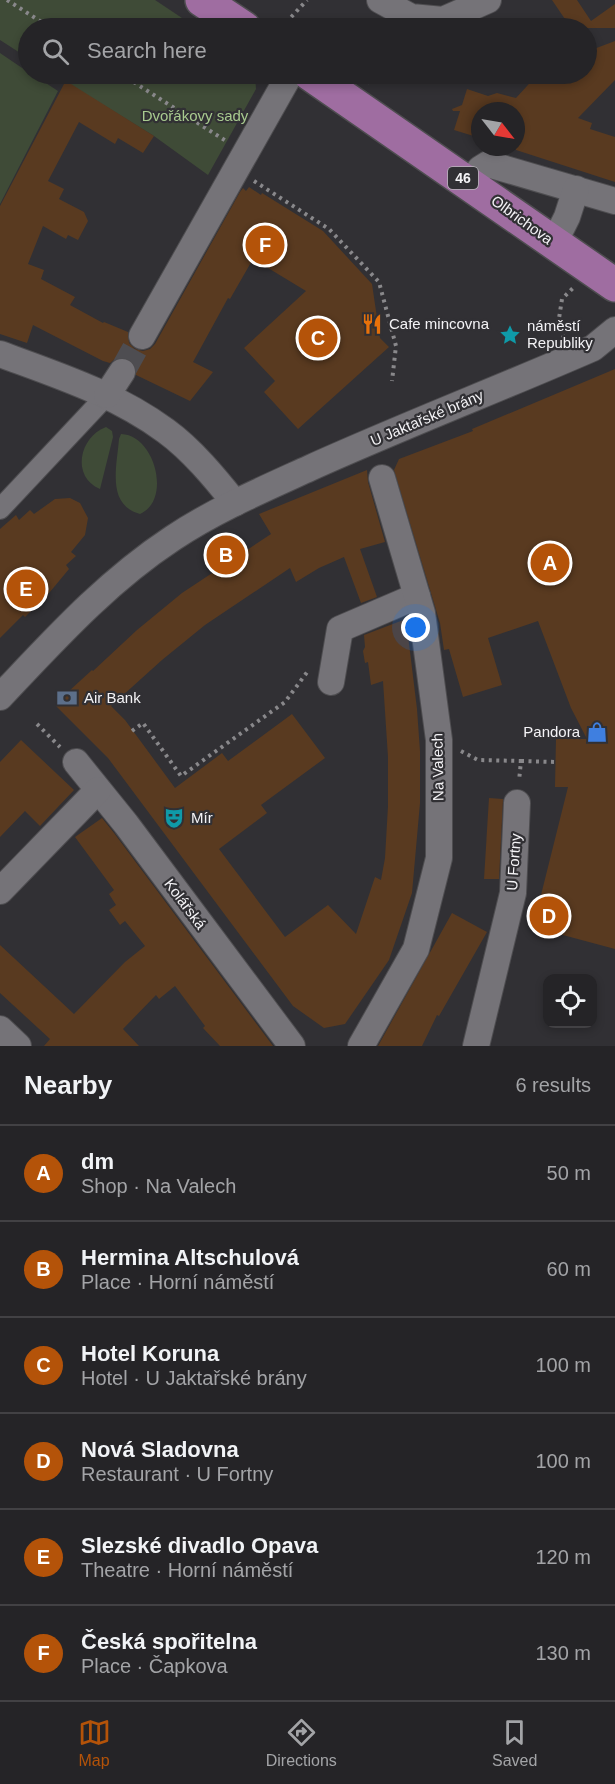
<!DOCTYPE html>
<meta charset="utf-8">
<style>
body{margin:0;font-family:Arial,sans-serif;background:#313033;color:#f1f3f6}
.controls{position:absolute;right:18px;bottom:18px;display:grid;overflow:hidden;border-radius:12px;box-shadow:0 3px 9px #0003}
.controls button{width:54px;height:54px;display:grid;place-items:center;padding:0;border:0;border-bottom:2px solid #424144;background:#252427;color:#f1f3f6;font:30px sans-serif}
.compass{position:absolute;left:471px;top:102px;width:54px;height:54px;border-radius:50%;background:#252427;box-shadow:0 3px 9px #0003;rotate:121deg}
.you{position:absolute;left:416px;top:628px;width:21px;height:21px;margin:-15px;border:4px solid #fff;border-radius:50%;background:#1a73e8;box-shadow:0 0 0 9px #1a73e833}
.badge{display:grid;place-items:center;width:39px;height:39px;border-radius:50%;background:#b45309;color:#fff;font-size:20px;font-weight:700}
.pin{position:absolute;translate:-50% -50%;border:3px solid #fff;box-shadow:0 2px 6px #0006}
.list{margin:0;padding:0;list-style:none}
h2{display:flex;justify-content:space-between;align-items:center;height:78px;margin:0;padding:0 24px;font-size:26px}
h2 small{font-size:20px;font-weight:400;color:#a3a4a7}
.list li{display:grid;grid-template-columns:39px 1fr auto;gap:18px;align-items:center;box-sizing:border-box;height:96px;padding:0 24px;border-top:2px solid #424144}
.list b{display:block;font-size:22px;white-space:nowrap}
.list p{margin:0;font-size:20px;white-space:nowrap;color:#a3a4a7}
.list em{font-size:20px;font-style:normal;color:#a3a4a7}
.icon{flex:none;width:33px;height:33px;fill:none;stroke:currentColor;stroke-width:2;stroke-linecap:round;stroke-linejoin:round}
.map{position:relative;flex:none;width:615px;height:1046px;overflow:hidden}
.search{position:absolute;background:#252427;box-shadow:0 3px 9px #0003;left:18px;right:18px;top:18px;height:66px;display:flex;align-items:center;gap:15px;box-sizing:border-box;padding:0 21px;border-radius:33px;color:#a3a4a7;font-size:22px}
.sheet{height:654px;background:#252427}
nav{display:flex;justify-content:space-around;align-items:center;box-sizing:border-box;height:84px;border-top:2px solid #424144;background:#252427;font-size:16px;color:#a3a4a7}
nav a{display:grid;justify-items:center;gap:3px}
nav .on{color:#b45309}
.map>svg:first-child{display:block}
.green{fill:#3f4b37}
.building{fill:#593a20}
.lines{fill:none;stroke-linecap:round;stroke-linejoin:round}
.minor-tunnel{stroke:#4e4d51;stroke-width:26;stroke-dasharray:26 13;stroke-linecap:butt}
.pedestrian-casing{stroke:#4e4d50;stroke-width:22}
.minor-casing{stroke:#4e4d50;stroke-width:28}
.primary-casing{stroke:#4e4d50;stroke-width:36}
.path{stroke:#89888b;stroke-width:4;stroke-dasharray:3 4.5;stroke-linecap:butt}
.pedestrian{stroke:#757378;stroke-width:20}
.minor{stroke:#757378;stroke-width:26}
.primary{stroke:#9f6da1;stroke-width:33}
.labels{text-anchor:middle;stroke-width:4.5;stroke-linejoin:round;paint-order:stroke}
.shield{fill:#313034;stroke:#bab8bc;stroke-width:1.5}
.shield-label{font-size:14px;font-weight:bold;fill:#f4f3f6}
.park-label{font-size:15px;fill:#a8ca8f;stroke:#313034}
.street-label{font-size:15px;fill:#f4f3f6;stroke:#313034}
.poi-label{font-size:15px;fill:#f4f3f6;stroke:#313034;text-anchor:start}
</style>
<div class="map">
<svg width="615" height="1046" viewBox="0 0 615 1046">
<rect width="100%" height="100%" fill="#313034"/>
<g class="green">
<polygon points="0,0 155,0 197,28 28,28 28,58 0,40"/>
<polygon points="0,53 28,72 28,74 32,74 58,91 0,204"/>
<polygon points="53,74 255,74 256,89 208,175 154,136"/>
<path d="M106 427 112 431 113 437 100 489C71 477 79 437 106 427Z"/>
<path d="M121 434C155 435 172 500 140 514 106 505 117 466 119 439Z"/>
</g>
<g class="building">
<polygon points="552,0 577,0 591,21 615,4 615,28 571,28"/>
<polygon points="615,41 615,80 578,118 592,123 590,129 615,137 615,182 516,150 516,111 480,111 480,138 454,130 460,111 453,111 452,109 462,105 467,89 488,96 497,93 516,98 538,74 586,74 586,52"/>
<polygon points="64,84 71,84 154,136 143,153 118,138 115,144 79,122 48,181 64,189 59,199 84,212 88,221 78,240 68,235 66,239 43,226 28,264 44,270 41,279 75,297 70,305 103,323 104,322 128,332 129,343 135,349 143,351 150,349 155,344 240,192 243,188 246,191 249,187 261,195 262,193 323,231 372,284 380,338 389,347 298,429 264,392 275,381 244,348 306,291 253,259 230,299 228,298 193,362 213,372 190,401 136,375 136,366 130,359 122,357 116,358 110,363 103,361 33,325 27,343 0,334 0,206"/>
<polygon points="615,369 615,949 533,927 568,787 555,787 556,739 587,739 571,708 538,621 488,638 502,685 463,697 449,649 444,650 440,623 394,470 399,459 473,431 472,429"/>
<polygon points="367,470 368,482 385,542 360,549 377,597 361,603 344,557 319,568 296,582 290,568 205,625 162,660 111,706 125,720 175,788 222,753 228,761 292,714 325,758 261,805 267,813 219,849 285,937 328,905 356,934 375,877 381,880 385,858 388,806 388,757 383,681 371,685 368,662 365,663 363,651 365,647 364,635 406,619 417,709 420,751 420,803 412,893 389,960 345,1024 324,1028 293,1006 108,758 56,706 59,703 57,702 92,670 93,671 137,630 182,593 271,534 259,514"/>
<polygon points="70,498 80,503 88,518 85,535 71,552 76,556 66,565 69,569 35,610 34,608 25,617 23,615 0,638 0,529 16,515 19,520 30,510 34,514 55,499"/>
<polygon points="21,740 74,790 40,826 25,811 0,837 0,762"/>
<polygon points="489,798 503,799 499,879 484,879"/>
<polygon points="102,818 114,833 273,1046 220,1046 203,1028 205,1026 175,986 159,999 156,995 123,1029 139,1046 44,1046 50,1039 0,993 0,945 74,1014 125,962 145,946 125,921 120,925 109,910 116,905 109,894 114,890 75,837"/>
<polygon points="452,913 487,932 439,1016 437,1015 422,1046 378,1046"/>
</g>
<g class="lines">
<polyline class="minor-tunnel" points="122,372 142,336"/>
<g class="pedestrian-casing">
<polyline id="pedestrian" points="0,509 107,395"/>
</g>
<g class="minor-casing">
<g id="minor">
<polyline points="380,0 411,17 443,20 488,0"/>
<polyline points="471,184 480,169 488,164 615,201"/>
<polyline points="554,243 567,217 576,189"/>
<polyline points="142,336 290,74"/>
<path d="M0 354C57 375 116 394 166 431 192 450 215 478 235 503"/>
<polyline points="107,395 122,372"/>
<polyline points="331,682 340,629 417,596"/>
<path d="M0 697C54 640 106 582 173 538 215 510 264 489 310 468 403 426 499 389 593 348L615 330"/>
<polyline points="76,762 126,824 292,1046"/>
<polyline points="0,891 98,790"/>
<polyline points="0,1029 18,1046"/>
<polyline points="361,1046 416,949 439,858 439,740 422,613 382,478"/>
<polyline points="476,1046 513,893 517,803"/>
</g>
</g>
<g class="primary-casing">
<g id="primary">
<polyline points="202,0 244,28"/>
<polyline points="310,74 615,285"/>
</g>
</g>
<g class="path">
<polyline points="7,0 51,28"/>
<polyline points="281,28 307,0"/>
<polyline points="121,74 226,141"/>
<polyline points="367,83 374,74"/>
<polyline points="254,181 329,229 379,282 396,346 392,381"/>
<polyline points="564,338 558,325 562,299 573,288"/>
<polyline points="37,724 60,747"/>
<polyline points="132,731 143,723 181,776 285,702 308,671"/>
<polyline points="461,751 478,760 521,761 519,781"/>
<polyline points="521,761 556,762"/>
</g>
<use href="#pedestrian" class="pedestrian"/>
<use href="#minor" class="minor"/>
<use href="#primary" class="primary"/>
</g>
<defs>
<g id="restaurant-bare" transform="scale(1.62)"><path d="M-5-6h1v4h1v-4h1v4h1v-4h1v5L-1.5 .5V6h-2V.5L-5-1ZM5-6V6H3V1.5H1.5Q1.5-4 5-6Z" fill="#e8710a" stroke="#313034" stroke-width="2.5" paint-order="stroke"/></g>
<g id="sight-bare" transform="scale(1.62)"><path d="M0-6L1.8-2.2L6-1.7L2.9 1.2L3.7 5.4L0 3.3L-3.7 5.4L-2.9 1.2L-6-1.7L-1.8-2.2Z" fill="#0f9aa8" stroke="#313034" stroke-width="2.5" paint-order="stroke"/></g>
<g id="bank-bare" transform="scale(1.62)"><path d="M-6-4H6V4H-6ZM0-2.3a2.3 2.3 0 1 0 0 4.6a2.3 2.3 0 1 0 0-4.6Z" fill="#5c6f8a" stroke="#313034" stroke-width="2.5" paint-order="stroke"/></g>
<g id="shop-bare" transform="scale(1.62)"><path d="M-5-2.5h2.3a2.7 3.5 0 0 1 5.4 0H5L5.5 6h-11ZM-1.5-2.5h3a1.5 2.3 0 0 0-3 0Z" fill="#3f7fe0" stroke="#313034" stroke-width="2.5" paint-order="stroke"/></g>
<g id="theatre-bare" transform="scale(1.62)"><path d="M-5-5.5Q0-4 5-5.5V0Q5 5 0 6Q-5 5-5 0ZM-3.3-2.5H-1v1.5H-3.3ZM1-2.5H3.3v1.5H1ZM-2.8 1Q0 5.5 2.8 1Z" fill="#0f9aa8" stroke="#313034" stroke-width="2.5" paint-order="stroke"/></g>
</defs>
<g fill-rule="evenodd">
<use href="#restaurant-bare" x="372" y="324"/>
<use href="#sight-bare" x="510" y="335"/>
<use href="#bank-bare" x="67" y="698"/>
<use href="#shop-bare" x="597" y="732"/>
<use href="#theatre-bare" x="174" y="818"/>
</g>
<g class="labels">
<rect class="shield" x="448" y="167" width="30" height="22" rx="4.5"/>
<g class="shield-label">
<text x="463" y="183">46</text>
</g>
<g class="park-label">
<text x="195" y="121">Dvořákovy sady</text>
</g>
<g class="street-label">
<text transform="translate(522 220) rotate(36)" y="5">Olbrichova</text>
<text transform="translate(427 418) rotate(-23)" y="5">U Jaktařské brány</text>
<text transform="translate(438 767) rotate(-91)" y="5">Na Valech</text>
<text transform="translate(514 862) rotate(-86)" y="5">U Fortny</text>
<text transform="translate(185 904) rotate(53)" y="5">Kolářská</text>
</g>
<g class="poi-label">
<text x="389" y="329">Cafe mincovna</text>
<text x="527" y="331">náměstí<tspan x="527" dy="17">Republiky</tspan></text>
<text x="84" y="703">Air Bank</text>
<text x="580" y="737" text-anchor="end">Pandora</text>
<text x="191" y="823">Mír</text>
</g>
</g>
</svg>
<div class="controls">
<button><svg class="icon" aria-label="locate" viewBox="0 0 24 24"><circle cx="12" cy="12" r="6"/><path d="M12 2v4M12 18v4M2 12h4M18 12h4"/></svg></button>
</div>
<svg class="compass" viewBox="-18 -18 36 36"><path d="M0-13l5 13h-10z" fill="#e53935"/><path d="M0 13l5-13h-10z" fill="#a3a4a7"/></svg>
<div class="you"></div>
<div class="pin badge" style="left:550px;top:563px">A</div>
<div class="pin badge" style="left:226px;top:555px">B</div>
<div class="pin badge" style="left:318px;top:338px">C</div>
<div class="pin badge" style="left:549px;top:916px">D</div>
<div class="pin badge" style="left:26px;top:589px">E</div>
<div class="pin badge" style="left:265px;top:245px">F</div>
<div class="search"><svg class="icon" aria-label="search" viewBox="0 0 24 24"><circle cx="10" cy="10" r="6"/><path d="M15 15l6 6"/></svg>Search here</div>
</div>
<section class="sheet">
<h2>Nearby<small>6 results</small></h2>
<ul class="list">
<li><span class="badge">A</span><div><b>dm</b><p>Shop · Na Valech</p></div><em>50 m</em></li>
<li><span class="badge">B</span><div><b>Hermina Altschulová</b><p>Place · Horní náměstí</p></div><em>60 m</em></li>
<li><span class="badge">C</span><div><b>Hotel Koruna</b><p>Hotel · U Jaktařské brány</p></div><em>100 m</em></li>
<li><span class="badge">D</span><div><b>Nová Sladovna</b><p>Restaurant · U Fortny</p></div><em>100 m</em></li>
<li><span class="badge">E</span><div><b>Slezské divadlo Opava</b><p>Theatre · Horní náměstí</p></div><em>120 m</em></li>
<li><span class="badge">F</span><div><b>Česká spořitelna</b><p>Place · Čapkova</p></div><em>130 m</em></li>
</ul>
</section>
<nav>
<a class="on"><svg class="icon" aria-label="map" viewBox="0 0 24 24"><path d="M3 6l6-2 6 2 6-2v14l-6 2-6-2-6 2zM9 4v14M15 6v14"/></svg>Map</a>
<a><svg class="icon" aria-label="directions" viewBox="0 0 24 24"><path d="M12 3l9 9-9 9-9-9zM9 14v-3h6M13 9l2 2-2 2"/></svg>Directions</a>
<a><svg class="icon" aria-label="saved" viewBox="0 0 24 24"><path d="M7 4h10v16l-5-4-5 4z"/></svg>Saved</a>
</nav>
